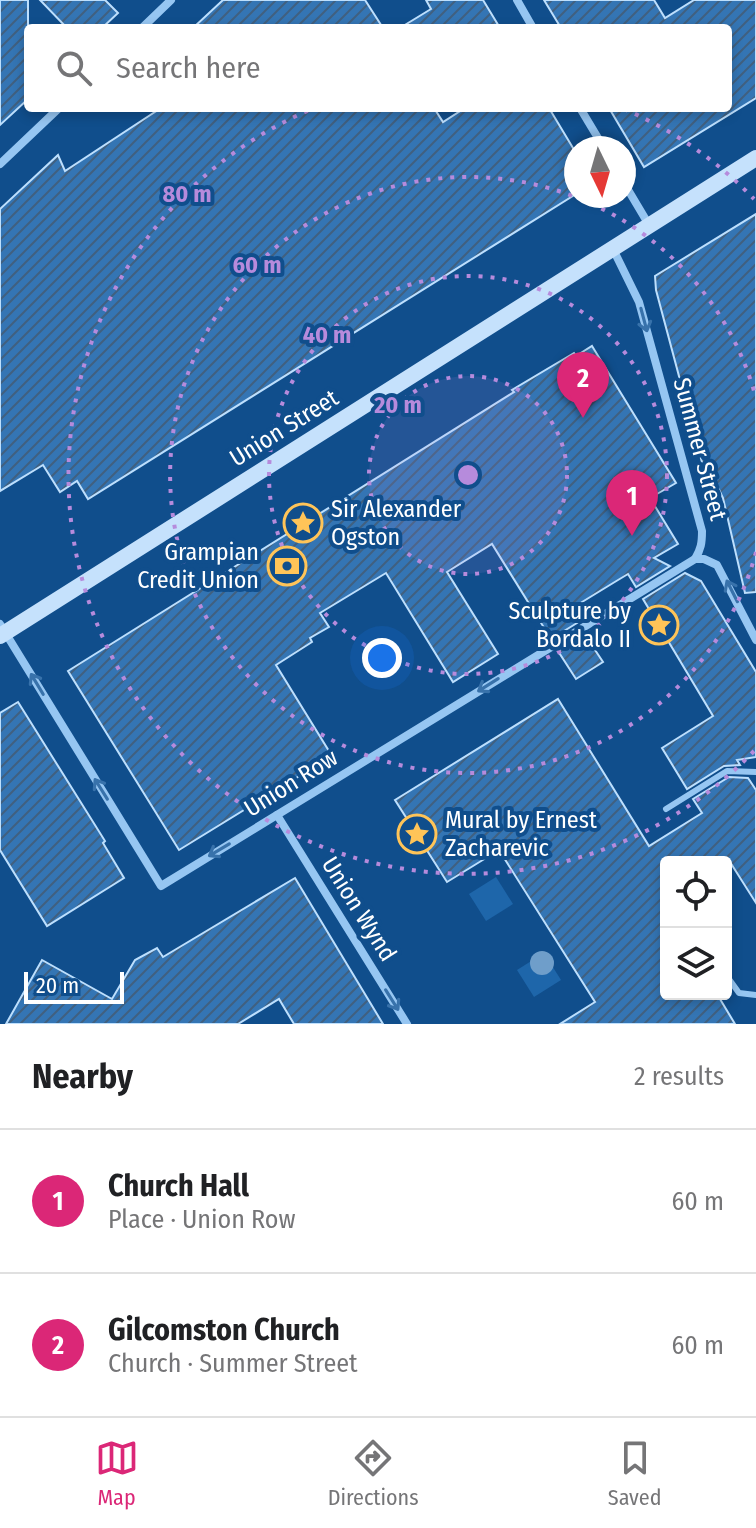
<!DOCTYPE html>
<meta charset="utf-8">
<style>
body{margin:0;font-family:"Fira Sans Condensed",sans-serif;background:#f2f2f2;color:#202124}
.controls{position:absolute;right:24px;bottom:24px;display:grid;overflow:hidden;border-radius:8px;box-shadow:0 4px 12px #0003}
.controls button{width:72px;height:72px;display:grid;place-items:center;padding:0;border:0;border-bottom:2px solid #e0e0e0;background:#fff;color:#202124;font:40px sans-serif}
.compass{position:absolute;left:564px;top:136px;width:72px;height:72px;border-radius:50%;background:#fff;box-shadow:0 4px 12px #0003;rotate:175deg}
.scale{position:absolute;left:24px;bottom:20px;width:100px;box-sizing:border-box;padding-left:8px;border:4px solid #fff;border-top:0;font-size:22px;line-height:28px;white-space:nowrap;color:#fff;-webkit-text-stroke:6px #104e8c;paint-order:stroke}
.you{position:absolute;left:382px;top:658px;width:28px;height:28px;margin:-20px;border:6px solid #fff;border-radius:50%;background:#1a73e8;box-shadow:0 0 0 12px #1a73e833}
.badge{display:grid;place-items:center;width:52px;height:52px;border-radius:50%;background:#db2777;color:#fff;font-size:26px;font-weight:700}
.pin{position:absolute;translate:-50% -66px;filter:drop-shadow(0 2px 4px #0008)}
.pin::after{content:'';position:absolute;top:42px;width:28px;height:24px;background:inherit;clip-path:polygon(0 0,100% 0,50% 100%)}
.list{margin:0;padding:0;list-style:none}
h2{display:flex;justify-content:space-between;align-items:center;height:104px;margin:0;padding:0 32px;font-size:34px}
h2 small{font-size:26px;font-weight:400;color:#757577}
.list li{display:grid;grid-template-columns:52px 1fr auto;gap:24px;align-items:center;box-sizing:border-box;height:144px;padding:0 32px;border-top:2px solid #e0e0e0}
.list b{display:block;font-size:30px;white-space:nowrap}
.list p{margin:0;font-size:26px;white-space:nowrap;color:#757577}
.list em{font-size:26px;font-style:normal;color:#757577}
.icon{flex:none;width:44px;height:44px;fill:none;stroke:currentColor;stroke-width:2;stroke-linecap:round;stroke-linejoin:round}
.map{position:relative;flex:none;width:756px;height:1024px;overflow:hidden}
.search{position:absolute;background:#fff;box-shadow:0 4px 12px #0003;left:24px;right:24px;top:24px;height:88px;display:flex;align-items:center;gap:20px;box-sizing:border-box;padding:0 28px;border-radius:8px;color:#757577;font-size:30px}
.sheet{height:392px;background:#fff}
nav{display:flex;justify-content:space-around;align-items:center;box-sizing:border-box;height:112px;border-top:2px solid #e0e0e0;background:#fff;font-size:22px;color:#757577}
nav a{display:grid;justify-items:center;gap:4px}
nav .on{color:#db2777}
.map>svg:first-child{display:block}
.garden{fill:#1e66aa}
.building{fill:url(#building-hatch);stroke:#bddffd;stroke-width:2}
.lines{fill:none;stroke-linecap:round;stroke-linejoin:round}
.lane{stroke:#96c6f2;stroke-width:6}
.street{stroke:#96c6f2;stroke-width:8}
.secondary{stroke:#c5e1fc;stroke-width:16}
.tree{fill:#6f9eca}
.oneway{stroke:#3872ab}
.ring{fill:none;stroke:#b68bdc;stroke-width:4;stroke-dasharray:4 8}
.labels{text-anchor:middle;stroke-width:8;stroke-linejoin:round;paint-order:stroke}
.street-label{font-size:24px;fill:#fff;stroke:#104e8c}
.poi-label{font-size:24px;fill:#fff;stroke:#104e8c;text-anchor:start}
.centre{fill:#b68bdc;stroke:#104e8c;stroke-width:4}
.ring-label{font-size:24px;text-anchor:middle;font-weight:bold;fill:#b68bdc;stroke:#104e8c;stroke-width:8;stroke-linejoin:round;paint-order:stroke}
</style>
<div class="map">
<svg width="756" height="1024" viewBox="0 0 756 1024">
<defs>
<pattern id="building-hatch" width="6" height="6" patternUnits="userSpaceOnUse" patternTransform="scale(2)"><rect width="6" height="6" fill="#3475b4"/><path d="M-1 1l2-2M0 6l6-6M5 7l2-2" fill="none" stroke="#406080"/></pattern>
</defs>
<rect width="100%" height="100%" fill="#104e8c"/>
<g class="garden">
<polygon points="496,877 513,904 486,921 469,894"/>
<polygon points="544,953 561,980 534,997 517,970"/>
</g>
<g class="building">
<polygon points="0,0 28,0 28,99 0,125"/>
<polygon points="40,0 105,0 118,13 102,28 67,28"/>
<polygon points="223,0 365,0 383,28 193,28"/>
<polygon points="426,0 483,0 500,28 400,28 431,9"/>
<polygon points="544,0 654,0 665,18 694,0 756,0 756,98 644,167 609,108 728,108 728,28 561,28"/>
<polygon points="161,108 434,108 443,122 465,108 549,108 576,153 576,194 88,499 77,481 60,492 43,465 0,491 0,209 58,155 65,171"/>
<polygon points="756,214 756,592 745,593 723,498 707,464 703,466 656,290 655,276"/>
<polygon points="592,346 676,483 650,498 678,544 654,558 670,566 636,587 628,574 618,580 569,610 577,623 551,639 492,544 447,572 498,654 453,682 386,573 320,613 329,627 310,638 312,642 276,665 332,756 179,850 68,671 514,392 512,390 574,353 576,356"/>
<polygon points="685,573 701,581 756,672 756,757 737,760 740,765 724,766 687,789 662,748 713,716 643,599"/>
<polygon points="585,635 603,662 576,679 558,651"/>
<polygon points="558,699 649,846 702,813 693,799 729,777 748,778 756,790 756,903 730,862 666,862 666,994 717,994 735,1024 560,1024 595,1002 499,850 447,882 395,800"/>
<polygon points="18,702 105,841 103,843 124,878 47,926 0,850 0,713"/>
<polygon points="295,878 383,1024 294,1024 279,999 238,1024 6,1024 42,960 112,999 135,960 157,948 163,957"/>
</g>
<g class="lines">
<g class="lane">
<polyline points="666,809 727,771 756,772"/>
<polyline points="726,975 739,993 756,995"/>
</g>
<g class="street">
<polyline points="517,0 533,28"/>
<polyline points="142,28 171,0"/>
<polyline points="580,108 604,148"/>
<polyline points="0,164 59,108"/>
<polyline points="624,183 649,225"/>
<polyline points="695,559 704,559 717,565 756,640"/>
<path d="M0 624 161 886 695 559C701 549 702 543 702 531L639 302 613 249"/>
<polyline points="277,815 407,1024"/>
</g>
<polyline class="secondary" points="0,636 756,158"/>
</g>
<circle class="tree" cx="542" cy="963" r="12"/>
<defs><path id="oneway-shaft" d="M-6 0H5M1.5-3L5.5 0L1.5 3" fill="none" stroke-width="1.6" stroke-linecap="round" stroke-linejoin="round" transform="scale(2)"/></defs>
<g class="oneway">
<use href="#oneway-shaft" transform="translate(644 320) rotate(75)"/>
<use href="#oneway-shaft" transform="translate(732 591) rotate(-117)"/>
<use href="#oneway-shaft" transform="translate(37 684) rotate(-121)"/>
<use href="#oneway-shaft" transform="translate(488 685) rotate(148)"/>
<use href="#oneway-shaft" transform="translate(101 789) rotate(-122)"/>
<use href="#oneway-shaft" transform="translate(219 850) rotate(149)"/>
<use href="#oneway-shaft" transform="translate(392 1000) rotate(58)"/>
</g>
<circle cx="468" cy="475" r="99" fill="#b68bdc" fill-opacity=".12"/>
<g class="ring">
<circle cx="468" cy="475" r="99"/>
<circle cx="468" cy="475" r="199"/>
<path d="M756 552A298 298 0 1 1 756 398"/>
<path d="M754 751A398 398 0 1 1 312 109M624 109A398 398 0 0 1 754 199"/>
</g>
<defs>
<g id="sight-ring" transform="scale(2)"><circle r="9.5" fill="#104e8c" stroke="#ffc458" stroke-width="1.5"/><path d="M0-6L1.8-2.2L6-1.7L2.9 1.2L3.7 5.4L0 3.3L-3.7 5.4L-2.9 1.2L-6-1.7L-1.8-2.2Z" fill="#ffc458"/></g>
<g id="bank-ring" transform="scale(2)"><circle r="9.5" fill="#104e8c" stroke="#ffc458" stroke-width="1.5"/><path d="M-6-4H6V4H-6ZM0-2.3a2.3 2.3 0 1 0 0 4.6a2.3 2.3 0 1 0 0-4.6Z" fill="#ffc458"/></g>
</defs>
<g fill-rule="evenodd">
<use href="#sight-ring" x="303" y="523"/>
<use href="#bank-ring" x="287" y="566"/>
<use href="#sight-ring" x="659" y="625"/>
<use href="#sight-ring" x="417" y="834"/>
</g>
<g class="labels">
<g class="street-label">
<text transform="translate(284 428) rotate(-32)" y="8">Union Street</text>
<text transform="translate(700 449) rotate(75)" y="8">Summer Street</text>
<text transform="translate(291 783) rotate(-32)" y="8">Union Row</text>
<text transform="translate(359 909) rotate(58)" y="8">Union Wynd</text>
</g>
<g class="poi-label">
<text x="331" y="517">Sir Alexander<tspan x="331" dy="28">Ogston</tspan></text>
<text x="259" y="560" text-anchor="end">Grampian<tspan x="259" dy="28">Credit Union</tspan></text>
<text x="631" y="619" text-anchor="end">Sculpture by<tspan x="631" dy="28">Bordalo II</tspan></text>
<text x="445" y="828">Mural by Ernest<tspan x="445" dy="28">Zacharevic</tspan></text>
</g>
</g>
<circle cx="468" cy="475" r="12" class="centre"/>
<g class="ring-label">
<text x="187" y="202">80 m</text>
<text x="257" y="273">60 m</text>
<text x="327" y="343">40 m</text>
<text x="398" y="413">20 m</text>
</g>
</svg>
<div class="controls">
<button><svg class="icon" aria-label="locate" viewBox="0 0 24 24"><circle cx="12" cy="12" r="6"/><path d="M12 2v4M12 18v4M2 12h4M18 12h4"/></svg></button>
<button><svg class="icon" aria-label="layers" viewBox="0 0 24 24"><path d="M12 4l9 5-9 5-9-5zM3 14l9 5 9-5"/></svg></button>
</div>
<svg class="compass" viewBox="-18 -18 36 36"><path d="M0-13l5 13h-10z" fill="#e53935"/><path d="M0 13l5-13h-10z" fill="#757577"/></svg>
<div class="scale">20 m</div>
<div class="you"></div>
<div class="pin badge" style="left:632px;top:536px">1</div>
<div class="pin badge" style="left:583px;top:418px">2</div>
<div class="search"><svg class="icon" aria-label="search" viewBox="0 0 24 24"><circle cx="10" cy="10" r="6"/><path d="M15 15l6 6"/></svg>Search here</div>
</div>
<section class="sheet">
<h2>Nearby<small>2 results</small></h2>
<ul class="list">
<li><span class="badge">1</span><div><b>Church Hall</b><p>Place · Union Row</p></div><em>60 m</em></li>
<li><span class="badge">2</span><div><b>Gilcomston Church</b><p>Church · Summer Street</p></div><em>60 m</em></li>
</ul>
</section>
<nav>
<a class="on"><svg class="icon" aria-label="map" viewBox="0 0 24 24"><path d="M3 6l6-2 6 2 6-2v14l-6 2-6-2-6 2zM9 4v14M15 6v14"/></svg>Map</a>
<a><svg class="icon" aria-label="directions" viewBox="0 0 24 24"><path d="M12 3l9 9-9 9-9-9zM9 14v-3h6M13 9l2 2-2 2"/></svg>Directions</a>
<a><svg class="icon" aria-label="saved" viewBox="0 0 24 24"><path d="M7 4h10v16l-5-4-5 4z"/></svg>Saved</a>
</nav>
